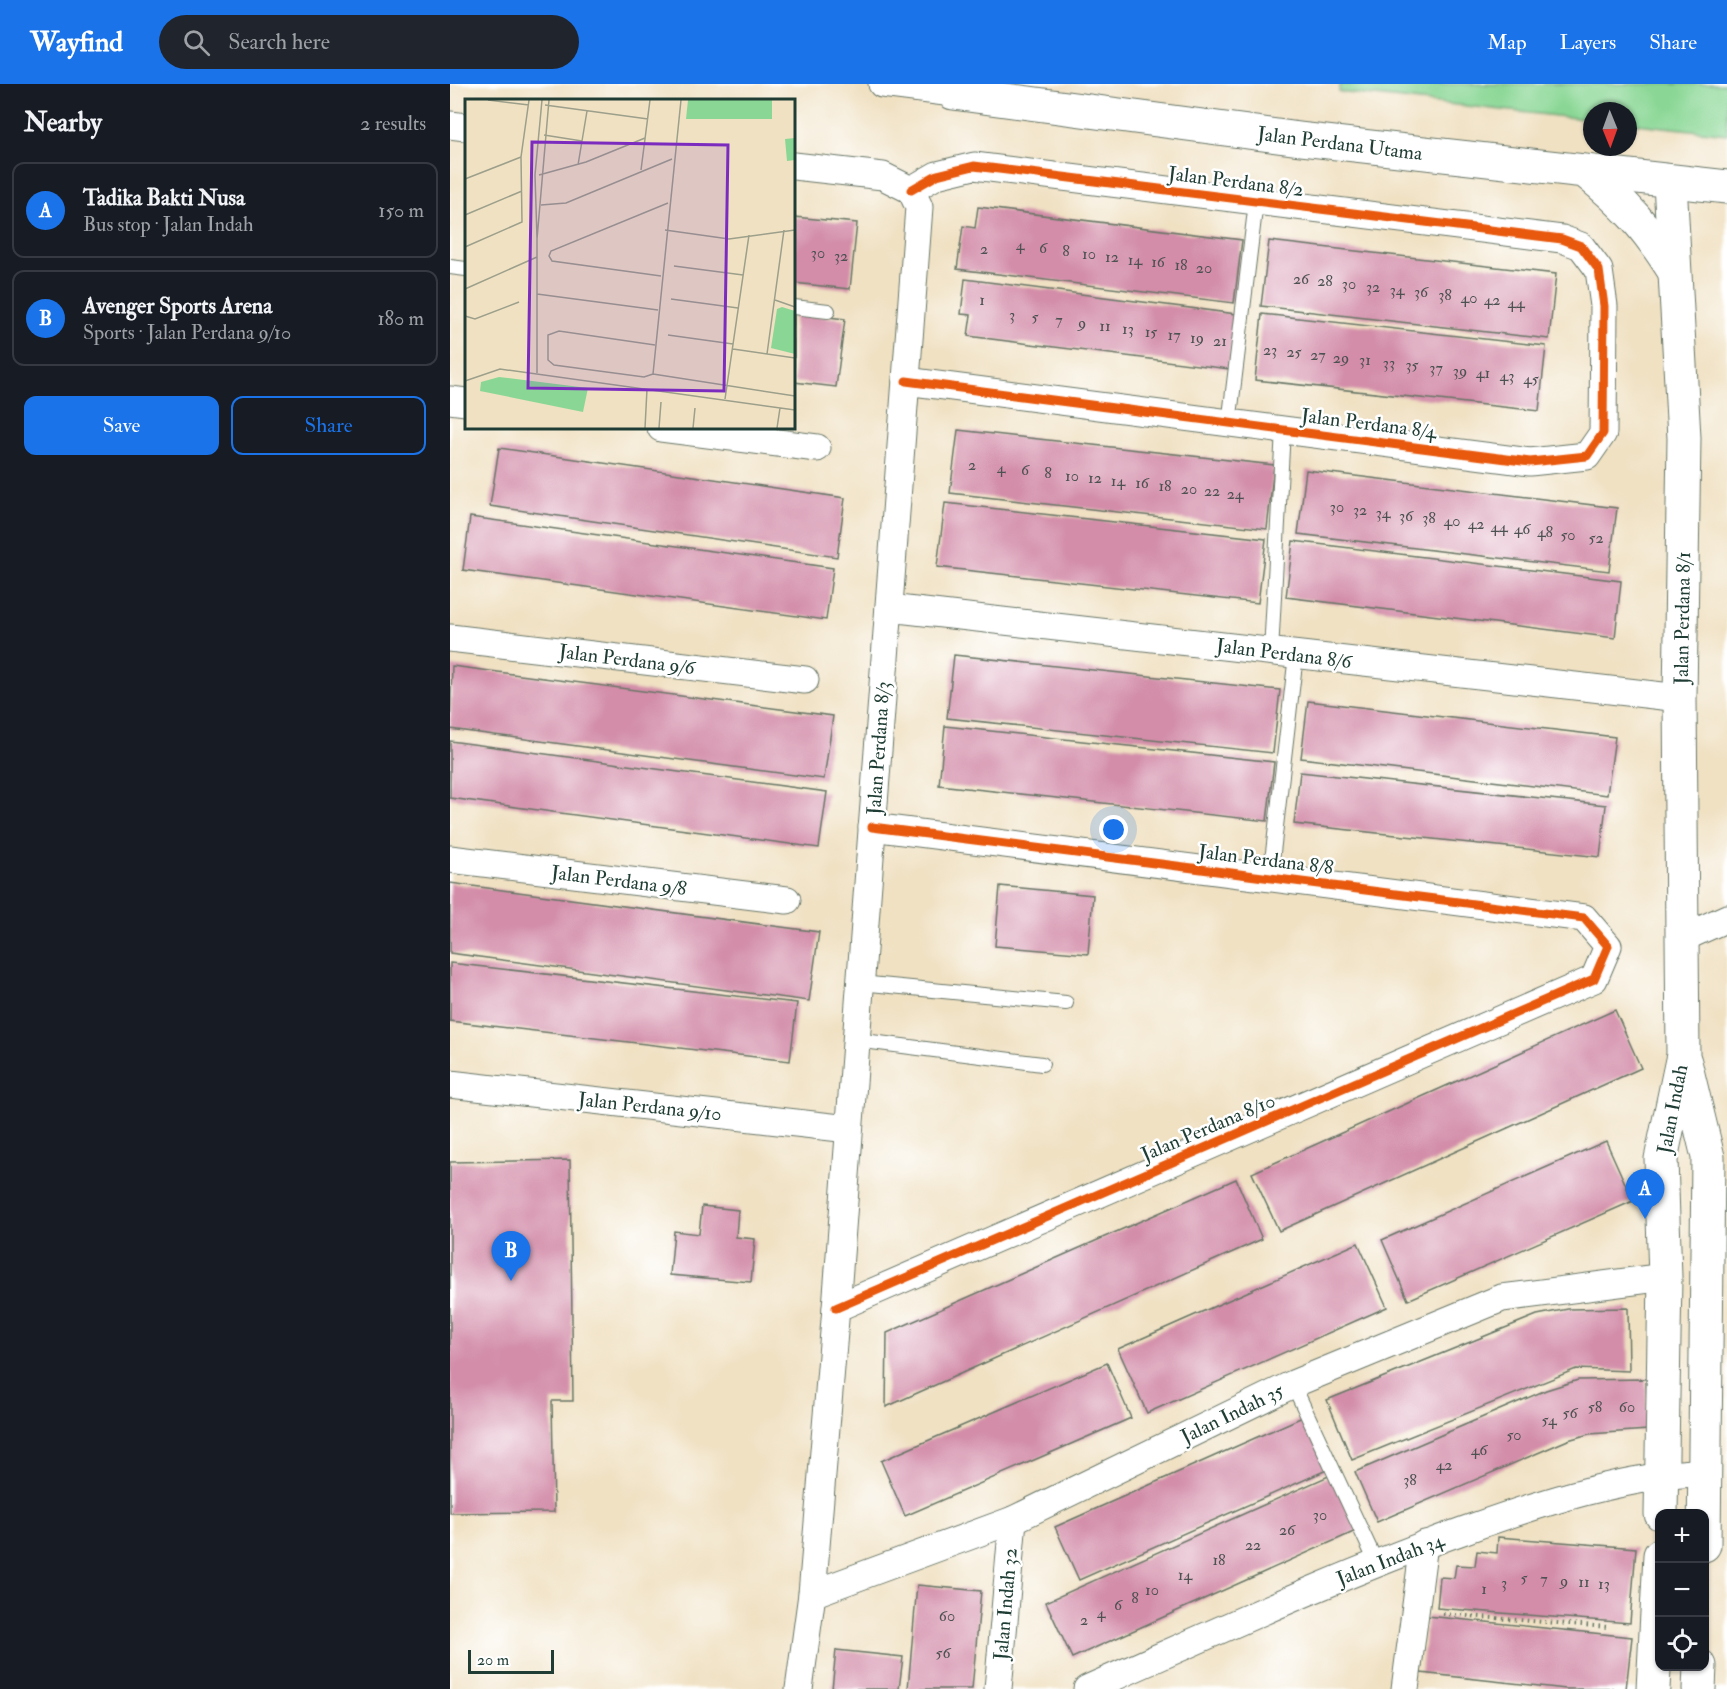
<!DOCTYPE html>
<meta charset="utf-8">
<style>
body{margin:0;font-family:"IM FELL Double Pica",serif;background:#20242c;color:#f1f3f6}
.controls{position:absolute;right:18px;bottom:18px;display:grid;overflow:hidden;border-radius:12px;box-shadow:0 2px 4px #0004}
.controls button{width:54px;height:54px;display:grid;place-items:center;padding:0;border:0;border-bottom:2px solid #363941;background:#171b24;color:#f1f3f6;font:30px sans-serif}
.compass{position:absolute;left:1133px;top:18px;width:54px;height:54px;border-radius:50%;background:#171b24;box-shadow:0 2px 4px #0004;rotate:179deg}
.scale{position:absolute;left:18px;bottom:15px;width:86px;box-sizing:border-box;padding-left:6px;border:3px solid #1f3d34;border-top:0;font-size:16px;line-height:21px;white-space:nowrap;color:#1f3d34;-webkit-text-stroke:4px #fff;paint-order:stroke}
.you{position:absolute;left:664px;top:746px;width:21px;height:21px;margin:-15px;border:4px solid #fff;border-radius:50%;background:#1a73e8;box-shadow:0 0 0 9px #1a73e833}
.badge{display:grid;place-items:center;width:39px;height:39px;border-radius:50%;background:#1a73e8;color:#fff;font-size:20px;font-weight:700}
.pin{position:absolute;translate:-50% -50px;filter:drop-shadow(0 2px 3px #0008)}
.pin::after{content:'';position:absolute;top:32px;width:21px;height:18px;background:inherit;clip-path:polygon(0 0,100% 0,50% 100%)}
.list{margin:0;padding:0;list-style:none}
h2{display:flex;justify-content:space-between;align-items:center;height:78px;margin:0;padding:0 24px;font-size:26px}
h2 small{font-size:20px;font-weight:400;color:#9ea1a6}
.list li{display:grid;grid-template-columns:39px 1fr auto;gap:18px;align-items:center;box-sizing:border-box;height:96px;margin:0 12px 12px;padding:0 12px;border:2px solid #363941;border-radius:12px}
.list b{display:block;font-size:22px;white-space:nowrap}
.list p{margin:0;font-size:20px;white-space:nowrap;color:#9ea1a6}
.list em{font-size:20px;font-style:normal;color:#9ea1a6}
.actions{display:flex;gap:12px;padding:18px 24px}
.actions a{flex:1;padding:14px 0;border:2px solid #1a73e8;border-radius:12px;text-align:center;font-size:21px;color:#1a73e8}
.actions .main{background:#1a73e8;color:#fff}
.icon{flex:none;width:33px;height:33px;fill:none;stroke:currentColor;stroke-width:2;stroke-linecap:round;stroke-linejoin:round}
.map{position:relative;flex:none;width:1277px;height:1605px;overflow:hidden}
header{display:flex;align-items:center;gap:36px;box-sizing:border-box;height:84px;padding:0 30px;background:#1a73e8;color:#fff}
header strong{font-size:28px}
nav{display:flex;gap:33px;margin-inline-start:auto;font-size:21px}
.search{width:420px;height:54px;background:#20242c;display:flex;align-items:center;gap:15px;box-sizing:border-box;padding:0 21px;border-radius:33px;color:#9ea1a6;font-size:22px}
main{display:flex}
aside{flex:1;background:#171b24}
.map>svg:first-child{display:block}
.green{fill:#8ad795;stroke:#548a64;stroke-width:1.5}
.building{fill:#d38da9}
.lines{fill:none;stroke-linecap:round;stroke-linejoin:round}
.service-casing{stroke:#687666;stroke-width:16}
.minor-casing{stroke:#687666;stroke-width:29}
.tertiary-casing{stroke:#687666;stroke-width:35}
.path{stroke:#687666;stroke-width:4;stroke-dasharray:1.5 4.5;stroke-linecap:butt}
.service{stroke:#fff;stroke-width:14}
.minor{stroke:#fff;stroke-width:27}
.tertiary{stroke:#fff;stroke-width:33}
.cycleway-casing{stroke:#fff;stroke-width:13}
.cycleway{stroke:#e8590c;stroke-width:9}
.labels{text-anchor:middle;stroke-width:5;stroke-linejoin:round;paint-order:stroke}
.number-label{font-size:16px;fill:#4c5151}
.street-label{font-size:20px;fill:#1f3d34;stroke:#fff}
.inset-road{fill:none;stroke:#9c9f8a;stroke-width:1.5}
.view{fill:#7b2cbf;fill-opacity:0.15;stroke:#7b2cbf;stroke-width:3}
.inset-edge{fill:none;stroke:#1f3d34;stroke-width:3}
</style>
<header>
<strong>Wayfind</strong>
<div class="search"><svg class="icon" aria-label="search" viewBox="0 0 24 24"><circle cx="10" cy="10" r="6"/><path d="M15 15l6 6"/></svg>Search here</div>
<nav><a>Map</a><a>Layers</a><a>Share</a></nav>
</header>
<main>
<aside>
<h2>Nearby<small>2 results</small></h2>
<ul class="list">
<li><span class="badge">A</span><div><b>Tadika Bakti Nusa</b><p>Bus stop · Jalan Indah</p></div><em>150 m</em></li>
<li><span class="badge">B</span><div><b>Avenger Sports Arena</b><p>Sports · Jalan Perdana 9/10</p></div><em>180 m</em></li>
</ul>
<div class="actions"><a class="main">Save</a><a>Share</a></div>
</aside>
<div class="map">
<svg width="1277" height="1605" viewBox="0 0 1277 1605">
<rect width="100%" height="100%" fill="#fff"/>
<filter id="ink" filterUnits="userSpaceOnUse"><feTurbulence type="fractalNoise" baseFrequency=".0167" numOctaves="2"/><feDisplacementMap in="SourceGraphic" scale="12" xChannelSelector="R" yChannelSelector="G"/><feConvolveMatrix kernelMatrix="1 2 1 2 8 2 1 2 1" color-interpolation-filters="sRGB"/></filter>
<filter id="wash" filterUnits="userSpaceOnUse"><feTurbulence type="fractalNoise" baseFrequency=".008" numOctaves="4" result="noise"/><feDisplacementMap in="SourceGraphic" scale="24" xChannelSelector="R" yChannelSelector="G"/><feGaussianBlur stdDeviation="1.35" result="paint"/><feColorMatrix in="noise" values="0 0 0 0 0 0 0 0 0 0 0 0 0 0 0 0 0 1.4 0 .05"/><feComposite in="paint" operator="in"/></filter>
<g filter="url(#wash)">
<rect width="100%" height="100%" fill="#f0e1c3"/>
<polygon class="green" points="890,0 1277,0 1277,50 1178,39 1178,27 1142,27 1142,36 889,8"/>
<g id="blocks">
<g class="building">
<polygon points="528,123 792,156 784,219 507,185 513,142 525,144"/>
<polygon points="344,133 407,139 400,205 344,199"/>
<polygon points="819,157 1106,190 1099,255 811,222"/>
<polygon points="515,195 786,230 779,285 518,252 521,231 511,230"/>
<polygon points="344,229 395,235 386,303 344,298"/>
<polygon points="812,230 1096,262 1089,327 805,296"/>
<polygon points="508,346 824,381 817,445 500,409"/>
<polygon points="49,364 395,414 387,473 40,422"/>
<polygon points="856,386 1167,424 1159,487 848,450"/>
<polygon points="495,419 816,455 808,519 487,483"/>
<polygon points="20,433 383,484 376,536 13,486"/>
<polygon points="843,457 1171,497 1165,554 836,513"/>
<polygon points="504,571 830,606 823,669 497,634"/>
<polygon points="2,582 383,632 374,695 0,645"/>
<polygon points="858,617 1165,653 1157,711 851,674"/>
<polygon points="495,642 824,678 817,737 489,701"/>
<polygon points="0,657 377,708 369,764 0,714"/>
<polygon points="850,688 1156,721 1150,773 844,740"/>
<polygon points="0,799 369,848 359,917 0,869"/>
<polygon points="550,802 643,811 638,870 545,862"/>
<polygon points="0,879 347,919 340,977 0,937"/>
<polygon points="1165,926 1191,984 829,1147 802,1089"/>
<polygon points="1156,1057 1183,1117 958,1216 932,1156"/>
<polygon points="120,1076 123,1317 102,1317 104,1428 0,1429 0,1078"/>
<polygon points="786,1095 812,1155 436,1323 437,1249"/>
<polygon points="252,1122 288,1126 286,1153 305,1155 301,1198 220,1191 224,1147 249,1150"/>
<polygon points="908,1159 937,1223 697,1329 668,1265"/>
<polygon points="1178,1224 1179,1287 1126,1285 902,1376 877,1316 1087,1231 1118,1225"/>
<polygon points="657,1279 681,1334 455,1432 431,1377"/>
<polygon points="1196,1295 1198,1346 1139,1350 1118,1356 927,1438 905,1388 1096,1306 1128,1296"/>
<polygon points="857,1331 881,1384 629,1496 605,1443"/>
<polygon points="883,1390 908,1446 622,1574 596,1518"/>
<polygon points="1048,1453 1186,1464 1180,1539 987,1524 990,1493 1004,1494 1006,1481 1025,1482 1027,1467 1047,1469"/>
<polygon points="467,1501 531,1507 522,1605 458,1605"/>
<polygon points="977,1532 1182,1553 1176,1605 1116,1605 971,1589"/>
<polygon points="386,1566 453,1573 449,1605 382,1605"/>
</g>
</g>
</g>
<g filter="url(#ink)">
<use href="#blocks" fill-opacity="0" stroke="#687666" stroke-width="1.5"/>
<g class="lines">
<g class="service-casing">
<g id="service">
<polyline points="0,183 16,185"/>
<polyline points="344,223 378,227"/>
<polyline points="779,340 806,118"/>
<polyline points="821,568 833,346"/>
<polyline points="820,794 846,571"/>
<polyline points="410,899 616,919"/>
<polyline points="406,956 592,980"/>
<polyline points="843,1300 926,1478"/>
</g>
</g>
<g class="minor-casing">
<g id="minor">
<polyline points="432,0 503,9"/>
<polyline points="0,41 16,43"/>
<polyline points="344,82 433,92 461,106"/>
<polyline points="456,297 1080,378 1137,372 1153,349 1154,222 1149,186 1131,162 1112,155 524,82 487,91 461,106"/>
<polyline points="0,316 16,318"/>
<polyline points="211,344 367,364"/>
<polyline points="439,524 1230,614"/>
<polyline points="0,554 355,596"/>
<polyline points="0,775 337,816"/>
<polyline points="1233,854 1277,834"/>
<polyline points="0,1000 399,1045"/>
<polyline points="386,1224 1144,895 1158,862 1134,834 422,743"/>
<polyline points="362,1510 563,1436 843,1300 1052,1214 1215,1193"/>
<polyline points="349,1605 362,1510 386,1224 469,123 461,106"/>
<polyline points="548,1605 563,1436"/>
<path d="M637 1605C762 1550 886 1492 1015 1446 1093 1418 1174 1392 1257 1388"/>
<polyline points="955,1605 974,1460"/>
</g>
</g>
<g class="tertiary-casing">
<g id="tertiary">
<polyline points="503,0 503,9 850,55 1277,103"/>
<path d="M1136 88C1176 120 1197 144 1224 187"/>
<polyline points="1235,978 1258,1073 1254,1461"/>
<polyline points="1211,1430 1215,1193 1211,1075 1233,971 1230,614 1234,354 1220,98"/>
<polyline points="1203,1605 1210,1471"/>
<polyline points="1249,1605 1250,1582"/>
</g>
</g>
<polyline class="path" points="993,1530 1158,1543"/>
<use href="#service" class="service"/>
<use href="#minor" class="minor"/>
<use href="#tertiary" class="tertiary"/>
<g class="cycleway-casing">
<g id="cycleway">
<polyline points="456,297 1080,378 1137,372 1153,349 1154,222 1149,186 1131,162 1112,155 524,82 487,91 461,106"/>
<polyline points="386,1224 1144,895 1158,862 1134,834 422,743"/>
</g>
</g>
<use href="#cycleway" class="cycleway"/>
</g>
</g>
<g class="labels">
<g class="number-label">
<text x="570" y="166">4</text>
<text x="593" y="169">6</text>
<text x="534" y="170">2</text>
<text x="616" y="172">8</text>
<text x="368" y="174">30</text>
<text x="639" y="175">10</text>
<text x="391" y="177">32</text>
<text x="662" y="178">12</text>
<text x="685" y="181">14</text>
<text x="708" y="183">16</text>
<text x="731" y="186">18</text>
<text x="754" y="189">20</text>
<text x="851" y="200">26</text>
<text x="875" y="202">28</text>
<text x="899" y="205">30</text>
<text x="923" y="208">32</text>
<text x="947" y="211">34</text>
<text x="971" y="213">36</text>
<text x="995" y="216">38</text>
<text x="1019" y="219">40</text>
<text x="532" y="221">1</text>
<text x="1042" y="221">42</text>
<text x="1066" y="224">44</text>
<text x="562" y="236">3</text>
<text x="585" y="238">5</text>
<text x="609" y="241">7</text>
<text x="632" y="244">9</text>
<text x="655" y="247">11</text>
<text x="678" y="250">13</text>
<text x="701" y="253">15</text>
<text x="724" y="256">17</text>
<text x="747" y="259">19</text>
<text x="770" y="262">21</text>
<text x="820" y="271">23</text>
<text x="844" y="273">25</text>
<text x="868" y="276">27</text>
<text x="891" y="279">29</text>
<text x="915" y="281">31</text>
<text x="939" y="284">33</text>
<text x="962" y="286">35</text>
<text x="986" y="289">37</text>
<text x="1010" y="292">39</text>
<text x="1033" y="294">41</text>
<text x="1057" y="297">43</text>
<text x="1081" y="300">45</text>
<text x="522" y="386">2</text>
<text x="551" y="389">4</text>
<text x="575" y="391">6</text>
<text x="598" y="394">8</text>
<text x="622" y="397">10</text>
<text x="645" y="399">12</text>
<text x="668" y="402">14</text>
<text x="692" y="404">16</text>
<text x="715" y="407">18</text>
<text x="739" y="410">20</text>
<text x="762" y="412">22</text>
<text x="785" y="415">24</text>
<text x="887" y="428">30</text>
<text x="910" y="431">32</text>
<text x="933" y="434">34</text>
<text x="956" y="437">36</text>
<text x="979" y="439">38</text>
<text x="1002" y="442">40</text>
<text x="1026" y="445">42</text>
<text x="1049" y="448">44</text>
<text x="1072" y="450">46</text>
<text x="1095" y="453">48</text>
<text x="1118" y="456">50</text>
<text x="1146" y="459">52</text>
<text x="1145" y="1328">58</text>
<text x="1177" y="1328">60</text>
<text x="1120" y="1334">56</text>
<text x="1099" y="1341">54</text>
<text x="1064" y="1356">50</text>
<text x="1029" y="1371">46</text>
<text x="994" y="1386">42</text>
<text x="960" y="1401">38</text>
<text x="870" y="1436">30</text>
<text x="837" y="1451">26</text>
<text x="803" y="1466">22</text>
<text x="769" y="1481">18</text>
<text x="735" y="1496">14</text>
<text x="1074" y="1499">5</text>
<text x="1094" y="1500">7</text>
<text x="1114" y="1502">9</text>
<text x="1134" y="1503">11</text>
<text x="1054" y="1504">3</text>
<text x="1154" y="1505">13</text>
<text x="1034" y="1510">1</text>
<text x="702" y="1511">10</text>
<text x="685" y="1519">8</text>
<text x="668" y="1526">6</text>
<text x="651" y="1534">4</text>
<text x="497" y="1537">60</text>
<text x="634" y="1541">2</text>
<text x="493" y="1574">56</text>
</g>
<g class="street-label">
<text transform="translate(890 59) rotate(7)" y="7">Jalan Perdana Utama</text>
<text transform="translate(786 97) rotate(7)" y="7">Jalan Perdana 8/2</text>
<text transform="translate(919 339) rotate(7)" y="7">Jalan Perdana 8/4</text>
<text transform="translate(1232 534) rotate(-89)" y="7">Jalan Perdana 8/1</text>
<text transform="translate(834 569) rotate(7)" y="7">Jalan Perdana 8/6</text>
<text transform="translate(177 575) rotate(7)" y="7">Jalan Perdana 9/6</text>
<text transform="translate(428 664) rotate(-86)" y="7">Jalan Perdana 8/3</text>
<text transform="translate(816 775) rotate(7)" y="7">Jalan Perdana 8/8</text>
<text transform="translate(169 796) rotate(7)" y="7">Jalan Perdana 9/8</text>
<text transform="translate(200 1022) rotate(6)" y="7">Jalan Perdana 9/10</text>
<text transform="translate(1222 1025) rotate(-79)" y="7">Jalan Indah</text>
<text transform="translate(758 1043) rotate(-23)" y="7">Jalan Perdana 8/10</text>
<text transform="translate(782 1329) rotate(-26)" y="7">Jalan Indah 35</text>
<text transform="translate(940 1475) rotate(-21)" y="7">Jalan Indah 34</text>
<text transform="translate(555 1520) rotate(-85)" y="7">Jalan Indah 32</text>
</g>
</g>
<g transform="translate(15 15)">
<rect width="330" height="330" fill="#f0e1c3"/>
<path d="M223 1H307V20H221ZM330 39V61L322 62 320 40ZM317 208 330 212V255L306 249 312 210ZM34 278 123 289 118 313 15 292 16 283Z" fill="#8ad795"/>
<path class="inset-road" d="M23 1 64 6M80 6 183 20M79 36 117 42M113 66 122 12M176 71 185 1M74 76 121 63 180 39M0 80 56 58M76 106 101 104 207 60M0 116 57 92M200 131 264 140 330 131M72 139 70 76 77 1M0 148 57 123 56 58 64 1M209 167 278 176M196 177 87 162 84 157 86 152 203 104M0 190 72 158M72 195 193 211M206 200 273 209M310 201 330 208M0 217 10 220 54 203M203 236 268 245M268 250 330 259M302 255 319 131M72 274V140L84 1M188 275 216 1M188 275 179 278 89 266 83 261V236L94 232 190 246M188 275 330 297M0 282 35 270 330 311M260 300 284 136M180 329 182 290M194 329 196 303M228 329 230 309M312 329 315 309"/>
<path class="view" d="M67 43 263 46 259 292 63 289Z"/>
<rect width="330" height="330" class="inset-edge"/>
</g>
</svg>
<div class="controls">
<button>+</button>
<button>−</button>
<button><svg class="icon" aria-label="locate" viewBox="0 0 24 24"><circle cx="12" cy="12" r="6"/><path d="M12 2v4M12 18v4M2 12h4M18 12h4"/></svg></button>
</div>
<svg class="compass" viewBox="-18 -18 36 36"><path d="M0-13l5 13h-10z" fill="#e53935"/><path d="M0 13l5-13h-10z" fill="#9ea1a6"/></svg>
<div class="scale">20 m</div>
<div class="you"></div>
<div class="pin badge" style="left:1195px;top:1135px">A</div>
<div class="pin badge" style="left:61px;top:1197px">B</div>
</div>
</main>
